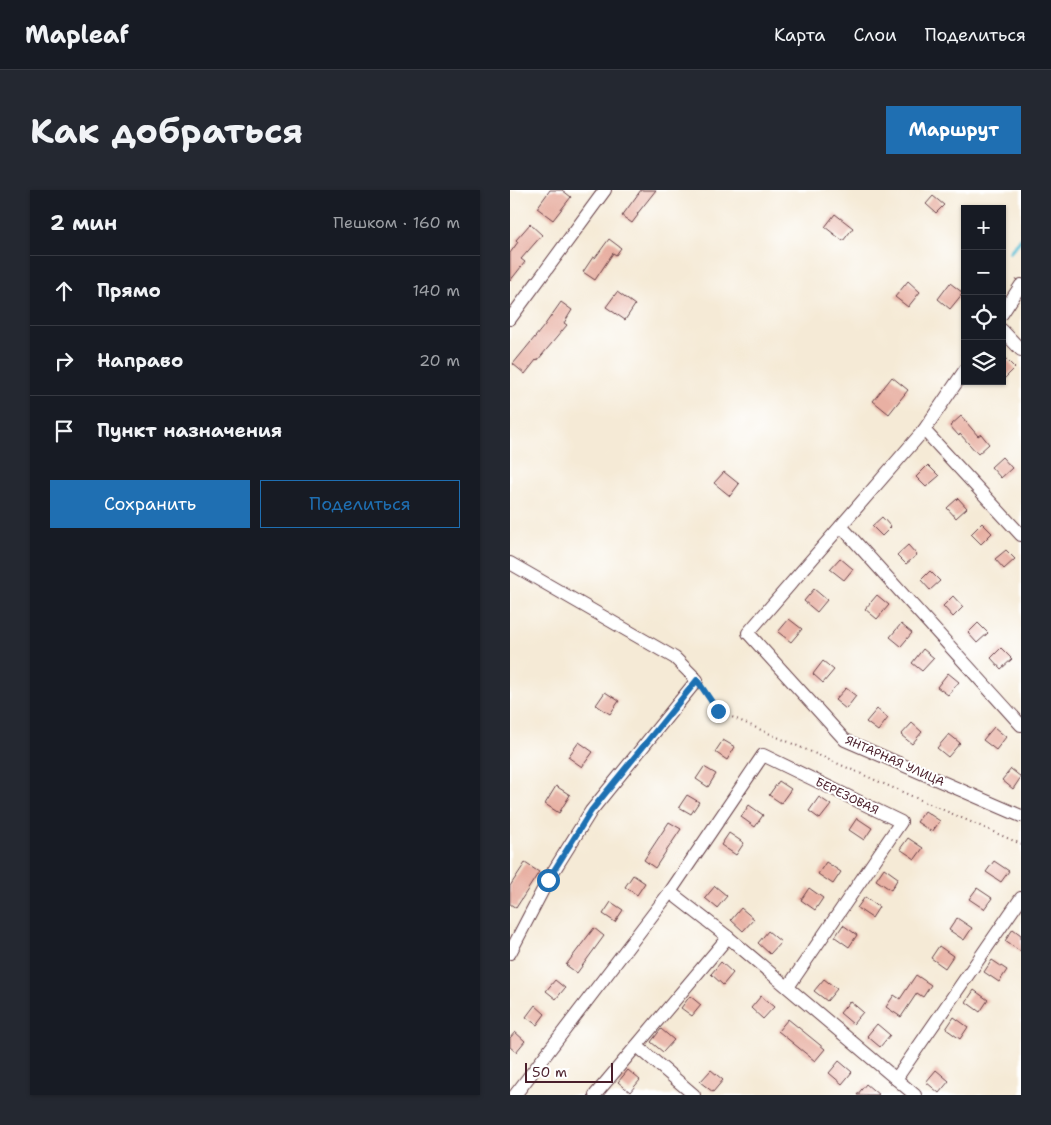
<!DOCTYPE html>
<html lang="ru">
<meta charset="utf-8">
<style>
body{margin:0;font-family:"Shantell Sans",sans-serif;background:#242831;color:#f1f3f6}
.controls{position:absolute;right:15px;top:15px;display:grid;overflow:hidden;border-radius:0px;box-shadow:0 1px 4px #0004}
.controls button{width:45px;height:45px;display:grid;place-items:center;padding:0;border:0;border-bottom:1px solid #363941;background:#171b24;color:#f1f3f6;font:25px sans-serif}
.scale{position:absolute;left:15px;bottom:12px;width:88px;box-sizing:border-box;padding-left:5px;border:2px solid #4a1f2b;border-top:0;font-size:14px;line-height:18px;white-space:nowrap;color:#4a1f2b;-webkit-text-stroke:4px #fff;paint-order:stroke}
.stop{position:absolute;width:15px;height:15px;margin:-11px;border:4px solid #1f6fb2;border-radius:50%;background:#fff}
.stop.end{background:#1f6fb2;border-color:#fff;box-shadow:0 1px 5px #0008}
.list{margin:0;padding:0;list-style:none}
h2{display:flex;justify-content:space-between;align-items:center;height:65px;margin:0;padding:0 20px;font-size:21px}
h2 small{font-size:16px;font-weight:400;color:#9ea1a6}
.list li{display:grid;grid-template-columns:32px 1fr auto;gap:15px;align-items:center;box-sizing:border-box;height:70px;padding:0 20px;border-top:1px solid #363941}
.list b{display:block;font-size:19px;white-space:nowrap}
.list em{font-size:16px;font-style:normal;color:#9ea1a6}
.actions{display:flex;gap:10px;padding:15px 20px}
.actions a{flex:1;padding:11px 0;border:1px solid #1f6fb2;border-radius:0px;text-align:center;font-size:18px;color:#1f6fb2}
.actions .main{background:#1f6fb2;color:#fff}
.icon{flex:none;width:28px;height:28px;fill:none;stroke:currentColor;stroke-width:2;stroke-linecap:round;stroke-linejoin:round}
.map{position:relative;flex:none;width:511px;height:905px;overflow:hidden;border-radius:0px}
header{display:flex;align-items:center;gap:30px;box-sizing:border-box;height:70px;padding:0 25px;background:#171b24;border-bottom:1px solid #363941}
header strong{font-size:24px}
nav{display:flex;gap:28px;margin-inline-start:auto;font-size:18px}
.intro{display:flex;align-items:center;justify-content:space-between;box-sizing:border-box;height:120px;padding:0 30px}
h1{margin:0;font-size:35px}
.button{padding:12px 22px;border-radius:0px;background:#1f6fb2;color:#fff;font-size:18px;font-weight:700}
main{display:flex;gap:30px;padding:0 30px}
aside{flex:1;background:#171b24;border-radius:0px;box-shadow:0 1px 4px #0004}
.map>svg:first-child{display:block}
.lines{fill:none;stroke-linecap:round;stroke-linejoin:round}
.stream{stroke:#56bdd3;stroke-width:4}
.building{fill:#e8b0a3}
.minor-casing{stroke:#643d45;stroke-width:14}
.path{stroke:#643d45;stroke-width:2;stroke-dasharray:1 4;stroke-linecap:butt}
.minor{stroke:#fff;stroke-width:12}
.route{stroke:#1f6fb2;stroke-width:6}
.labels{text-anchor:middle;stroke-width:4;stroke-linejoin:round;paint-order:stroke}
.street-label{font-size:12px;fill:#4a1f2b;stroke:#fff}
</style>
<header>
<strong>Mapleaf</strong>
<nav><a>Карта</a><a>Слои</a><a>Поделиться</a></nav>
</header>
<div class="intro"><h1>Как добраться</h1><a class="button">Маршрут</a></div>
<main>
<aside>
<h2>2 мин<small>Пешком · 160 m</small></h2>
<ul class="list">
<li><svg class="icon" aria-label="ahead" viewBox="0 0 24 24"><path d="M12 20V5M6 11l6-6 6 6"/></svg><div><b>Прямо</b></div><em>140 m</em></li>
<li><svg class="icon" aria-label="right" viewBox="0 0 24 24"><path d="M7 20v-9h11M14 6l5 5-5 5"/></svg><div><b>Направо</b></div><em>20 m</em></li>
<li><svg class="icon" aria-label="arrive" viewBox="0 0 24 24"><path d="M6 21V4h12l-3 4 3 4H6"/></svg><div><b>Пункт назначения</b></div></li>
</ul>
<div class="actions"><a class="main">Сохранить</a><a>Поделиться</a></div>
</aside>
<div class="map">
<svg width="511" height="905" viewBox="0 0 511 905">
<rect width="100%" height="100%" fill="#fff"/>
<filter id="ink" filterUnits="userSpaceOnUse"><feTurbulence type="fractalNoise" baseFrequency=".02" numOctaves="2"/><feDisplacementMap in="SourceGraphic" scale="10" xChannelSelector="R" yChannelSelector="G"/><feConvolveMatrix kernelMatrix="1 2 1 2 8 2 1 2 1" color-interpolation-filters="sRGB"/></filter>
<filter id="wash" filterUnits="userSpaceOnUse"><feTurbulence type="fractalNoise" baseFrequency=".0096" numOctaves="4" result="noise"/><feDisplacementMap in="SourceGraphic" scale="20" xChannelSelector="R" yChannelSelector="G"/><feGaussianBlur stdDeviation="1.12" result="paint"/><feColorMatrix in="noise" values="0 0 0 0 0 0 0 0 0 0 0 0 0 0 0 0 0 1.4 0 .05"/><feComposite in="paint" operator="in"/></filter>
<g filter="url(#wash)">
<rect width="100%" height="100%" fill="#f5ead6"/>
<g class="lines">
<polyline class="stream" points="500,62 511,49"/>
</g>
<g id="blocks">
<g class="building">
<polygon points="40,0 52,0 61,7 43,30 27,18"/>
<polygon points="131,0 146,0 127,24 128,25 122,33 112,26"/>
<polygon points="423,6 434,15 426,23 416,14"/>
<polygon points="325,24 343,38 333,51 315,37"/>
<polygon points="20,34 32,45 11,69 15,72 0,91 0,63 8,52 6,50"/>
<polygon points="99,49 111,58 106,65 103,63 85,90 73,82 83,67 85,68"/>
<polygon points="398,91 410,102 398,117 385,107"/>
<polygon points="440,93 453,103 440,119 428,109"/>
<polygon points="107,102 125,115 115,130 96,117"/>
<polygon points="51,112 62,120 54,133 57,135 27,171 26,170 15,184 3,174 34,136"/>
<polygon points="492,165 505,178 492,191"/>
<polygon points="382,187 398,200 379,224 363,211"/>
<polygon points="451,226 468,246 471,244 479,254 468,264 450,244 449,246 440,236"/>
<polygon points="492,267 502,278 491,288 481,277"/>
<polygon points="418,275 429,286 416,297 406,287"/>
<polygon points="214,282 229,294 220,306 204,293"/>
<polygon points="448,308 457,318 446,328 437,318"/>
<polygon points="372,327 381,337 372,346 362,336"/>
<polygon points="472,333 482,343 471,354 461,344"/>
<polygon points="398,355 407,365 396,374 387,365"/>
<polygon points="496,360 505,369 494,379 485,369"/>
<polygon points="330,368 343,379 334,390 320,379"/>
<polygon points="420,381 430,391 420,400 411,390"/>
<polygon points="304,399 317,410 307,422 294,411"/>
<polygon points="367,405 379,415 367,429 355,419"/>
<polygon points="443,406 453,417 443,427 433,416"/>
<polygon points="279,429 292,439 281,452 268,442"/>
<polygon points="468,433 478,443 467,453 458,443"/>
<polygon points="391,434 402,443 391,456 380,447"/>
<polygon points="491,458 502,469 491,479 481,468"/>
<polygon points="413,459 424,468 412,481 402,473"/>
<polygon points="313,471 324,480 313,493 303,484"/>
<polygon points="438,483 449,492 438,505 427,497"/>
<polygon points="336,498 346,506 336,519 325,510"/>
<polygon points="95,502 109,511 100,524 86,515"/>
<polygon points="367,519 378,528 368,541 356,532"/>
<polygon points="402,533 412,542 402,554 391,545"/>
<polygon points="484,537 496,547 486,560 473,550"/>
<polygon points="439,544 450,553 438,567 427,558"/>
<polygon points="213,550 225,557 217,570 205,562"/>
<polygon points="69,552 83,562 72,577 58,567"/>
<polygon points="194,577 206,584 198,597 186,589"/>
<polygon points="501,579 511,587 503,599 492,590"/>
<polygon points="269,591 281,599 271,613 259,605"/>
<polygon points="46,596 60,605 49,623 35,614"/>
<polygon points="177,605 189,612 181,624 169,617"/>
<polygon points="309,607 321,615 310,629 299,621"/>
<polygon points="239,615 253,625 245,637 231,627"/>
<polygon points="415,621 430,631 422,642 407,632"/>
<polygon points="347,628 362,638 354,650 339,640"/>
<polygon points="159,632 171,639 145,678 134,670"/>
<polygon points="219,643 234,653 226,665 211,655"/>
<polygon points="398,648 413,658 405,669 390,659"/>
<polygon points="484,671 499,681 491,692 476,682"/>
<polygon points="316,672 331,682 323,694 308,684"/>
<polygon points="15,673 29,682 6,718 0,714 0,696"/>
<polygon points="374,678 388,688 381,700 366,690"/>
<polygon points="123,685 135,693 127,705 115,697"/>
<polygon points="205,696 217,706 207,718 195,708"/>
<polygon points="299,698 313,708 305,720 291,710"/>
<polygon points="467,698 482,708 474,719 459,709"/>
<polygon points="355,707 369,717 362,728 347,718"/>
<polygon points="101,712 113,720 105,732 93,724"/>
<polygon points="231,718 244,729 233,741 221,730"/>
<polygon points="447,728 462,738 454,750 439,740"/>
<polygon points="333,735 347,745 339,757 325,747"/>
<polygon points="84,738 94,746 67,783 56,775"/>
<polygon points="503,739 511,745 511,762 495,751"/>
<polygon points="258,741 271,752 260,764 248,753"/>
<polygon points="429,756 443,766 435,778 421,768"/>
<polygon points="482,770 497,780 489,792 474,782"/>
<polygon points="211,772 223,783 213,795 201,784"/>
<polygon points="406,785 421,795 413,807 407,803 391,827 376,817 384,805 390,809"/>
<polygon points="314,789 327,799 317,811 304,801"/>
<polygon points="45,790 55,798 46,809 36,801"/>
<polygon points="464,800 478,810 470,822 456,812"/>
<polygon points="180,806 191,815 182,826 171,818"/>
<polygon points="251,806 264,817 253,829 241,818"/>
<polygon points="340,811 353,822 343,834 330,823"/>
<polygon points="25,815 35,824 27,835 16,827"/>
<polygon points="444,827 458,837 450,849 436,839"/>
<polygon points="278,829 315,859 305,871 268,841"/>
<polygon points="367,834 380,845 370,857 357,846"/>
<polygon points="151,839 164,850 153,862 141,852"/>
<polygon points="5,842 15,851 6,862 0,857 0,848"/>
<polygon points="329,871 342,882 332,894 319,883"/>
<polygon points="118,880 130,890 120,902 108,892"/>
<polygon points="201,880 213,890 203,902 190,892"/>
<polygon points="426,880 439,891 429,903 416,892"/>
<polygon points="356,894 369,905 347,905"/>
</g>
</g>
</g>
<g filter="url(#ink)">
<use href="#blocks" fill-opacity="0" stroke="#643d45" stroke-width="1"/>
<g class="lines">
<g class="minor-casing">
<g id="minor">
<polyline points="492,124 511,95"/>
<polyline points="0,129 95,0"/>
<polyline points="492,140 511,160"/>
<polyline points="455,180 414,240 238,443 335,550 511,626"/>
<polyline points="414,240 511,345"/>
<polyline points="331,336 511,535"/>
<polyline points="0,373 165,468 187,490 81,621 38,690 0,763"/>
<polyline points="160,702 218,747 405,905"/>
<polyline points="127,856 184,905"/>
<polyline points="386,889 511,708"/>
<polyline points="5,905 160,702 253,565 391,632 278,797"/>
<polyline points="85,905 218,747"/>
</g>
</g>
<polyline class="path" points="194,501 208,521 511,654"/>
<use href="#minor" class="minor"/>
</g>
</g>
<g class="lines" filter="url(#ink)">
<polyline class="route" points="38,690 81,621 187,490 208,521"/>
</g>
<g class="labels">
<g class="street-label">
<text transform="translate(385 571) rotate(24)" y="4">ЯНТАРНАЯ УЛИЦА</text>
<text transform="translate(337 606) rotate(26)" y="4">БЕРЕЗОВАЯ</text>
</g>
</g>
</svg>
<div class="controls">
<button>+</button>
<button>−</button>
<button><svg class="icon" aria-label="locate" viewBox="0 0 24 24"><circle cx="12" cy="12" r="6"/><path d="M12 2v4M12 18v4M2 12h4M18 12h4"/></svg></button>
<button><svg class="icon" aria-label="layers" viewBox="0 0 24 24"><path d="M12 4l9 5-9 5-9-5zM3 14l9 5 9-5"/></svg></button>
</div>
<div class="scale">50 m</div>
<div class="stop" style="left:38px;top:690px"></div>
<div class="stop end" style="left:208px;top:521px"></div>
</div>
</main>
